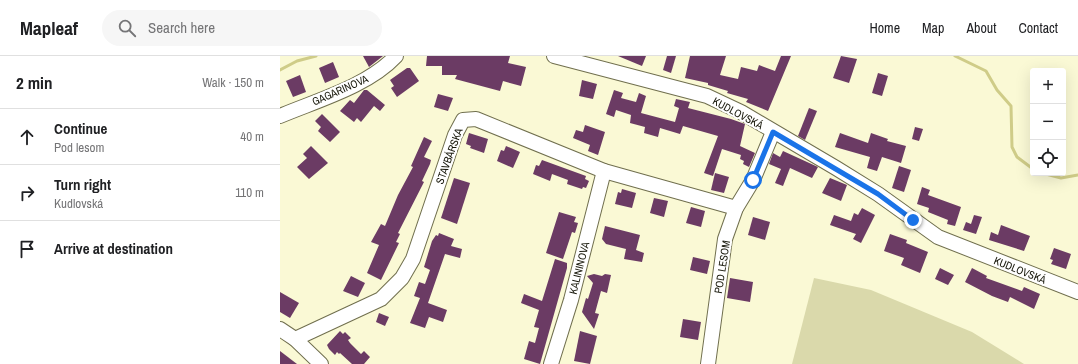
<!DOCTYPE html>
<meta charset="utf-8">
<style>
body{margin:0;font-family:"Archivo Narrow",sans-serif;background:#f6f6f6;color:#202124}
.controls{position:absolute;right:12px;top:12px;display:grid;overflow:hidden;border-radius:4px;box-shadow:0 4px 16px #0002}
.controls button{width:36px;height:36px;display:grid;place-items:center;padding:0;border:0;border-bottom:1px solid #e0e0e0;background:#fff;color:#202124;font:20px sans-serif}
.stop{position:absolute;width:12px;height:12px;margin:-9px;border:3px solid #1a73e8;border-radius:50%;background:#fff}
.stop.end{background:#1a73e8;border-color:#fff;box-shadow:0 1px 4px #0008}
.list{margin:0;padding:0;list-style:none}
h2{display:flex;justify-content:space-between;align-items:center;height:52px;margin:0;padding:0 16px;font-size:17px}
h2 small{font-size:13px;font-weight:400;color:#757577}
.list li{display:grid;grid-template-columns:26px 1fr auto;gap:12px;align-items:center;box-sizing:border-box;height:56px;padding:0 16px;border-top:1px solid #e0e0e0}
.list b{display:block;font-size:15px;white-space:nowrap}
.list p{margin:0;font-size:13px;white-space:nowrap;color:#757577}
.list em{font-size:13px;font-style:normal;color:#757577}
.icon{flex:none;width:22px;height:22px;fill:none;stroke:currentColor;stroke-width:2;stroke-linecap:round;stroke-linejoin:round}
.map{position:relative;flex:none;width:798px;height:308px;overflow:hidden}
header{display:flex;align-items:center;gap:24px;box-sizing:border-box;height:56px;padding:0 20px;background:#fff;border-bottom:1px solid #e0e0e0}
header strong{font-size:19px}
nav{display:flex;gap:22px;margin-inline-start:auto;font-size:14px}
.search{width:280px;height:36px;background:#f6f6f6;display:flex;align-items:center;gap:10px;box-sizing:border-box;padding:0 14px;border-radius:22px;color:#757577;font-size:15px}
main{display:flex}
aside{flex:1;background:#fff}
.map>svg:first-child{display:block}
.green{fill:#dad9ab}
.lines{fill:none;stroke-linecap:round;stroke-linejoin:round}
.stream{stroke:#cfcc88;stroke-width:3}
.building{fill:#6b3b64}
.minor-casing{stroke:#706f4e;stroke-width:16}
.minor{stroke:#fff;stroke-width:14}
.route{stroke:#1a73e8;stroke-width:5}
.labels{text-anchor:middle;stroke-width:4;stroke-linejoin:round;paint-order:stroke}
.street-label{font-size:11px;fill:#18180b;stroke:#fff}
</style>
<header>
<strong>Mapleaf</strong>
<div class="search"><svg class="icon" aria-label="search" viewBox="0 0 24 24"><circle cx="10" cy="10" r="6"/><path d="M15 15l6 6"/></svg>Search here</div>
<nav><a>Home</a><a>Map</a><a>About</a><a>Contact</a></nav>
</header>
<main>
<aside>
<h2>2 min<small>Walk · 150 m</small></h2>
<ul class="list">
<li><svg class="icon" aria-label="ahead" viewBox="0 0 24 24"><path d="M12 20V5M6 11l6-6 6 6"/></svg><div><b>Continue</b><p>Pod lesom</p></div><em>40 m</em></li>
<li><svg class="icon" aria-label="right" viewBox="0 0 24 24"><path d="M7 20v-9h11M14 6l5 5-5 5"/></svg><div><b>Turn right</b><p>Kudlovská</p></div><em>110 m</em></li>
<li><svg class="icon" aria-label="arrive" viewBox="0 0 24 24"><path d="M6 21V4h12l-3 4 3 4H6"/></svg><div><b>Arrive at destination</b></div></li>
</ul>
</aside>
<div class="map">
<svg width="798" height="308" viewBox="0 0 798 308">
<rect width="100%" height="100%" fill="#faf9d5"/>
<polygon class="green" points="534,222 591,234 692,276 744,308 512,308"/>
<g class="lines">
<g class="stream">
<polyline points="675,0 706,15 717,34 731,50 732,91 737,101 753,113"/>
<polyline points="0,14 17,5 36,0"/>
<polyline points="762,117 781,122 798,119"/>
</g>
</g>
<g class="building">
<polygon points="83,0 103,0 89,11"/>
<polygon points="147,0 230,0 228,7 246,11 241,30 223,25 220,35 175,23 177,19 162,19 162,10 146,10"/>
<polygon points="338,0 366,0 362,10"/>
<polygon points="387,0 396,0 391,17 383,14"/>
<polygon points="410,0 446,0 440,19 458,23 461,11 477,15 479,9 495,15 501,0 511,0 488,55 466,46 468,43 447,37 448,35 428,29 428,27 405,22"/>
<polygon points="561,0 577,3 569,27 553,22"/>
<polygon points="53,6 59,21 45,27 39,12"/>
<polygon points="127,12 130,12 139,25 117,41 111,32 114,30 110,24"/>
<polygon points="598,17 608,20 602,40 592,37"/>
<polygon points="20,19 26,36 13,41 6,25"/>
<polygon points="302,24 317,28 313,43 299,40"/>
<polygon points="84,34 87,34 105,49 100,55 94,50 81,66 77,62 74,66 60,55 70,44 74,47"/>
<polygon points="334,34 343,37 341,42 356,46 359,37 366,40 361,57 395,66 399,52 394,50 396,43 410,46 408,52 451,63 465,68 460,90 475,97 469,111 463,108 464,105 460,103 461,99 442,93 433,120 424,117 438,80 403,70 400,78 380,72 378,81 364,77 365,71 350,67 351,59 336,54 334,61 326,58"/>
<polygon points="158,38 173,42 168,55 154,51"/>
<polygon points="529,52 537,55 525,84 518,80"/>
<polygon points="42,58 60,76 50,86 38,75 41,71 35,65"/>
<polygon points="305,69 325,76 318,99 308,95 310,89 293,82 296,74 303,76"/>
<polygon points="635,71 643,73 639,85 632,83"/>
<polygon points="189,77 208,83 204,97 190,92 191,90 186,88"/>
<polygon points="560,77 588,87 591,77 608,83 607,85 626,90 621,107 602,101 597,115 587,112 590,101 555,91"/>
<polygon points="144,81 152,85 144,101 151,104 150,108 142,125 144,126 118,177 120,178 116,186 119,187 101,224 87,217 99,189 91,186 101,168 105,170 118,139 133,111 131,110"/>
<polygon points="31,90 48,107 29,123 17,111 27,102 23,98"/>
<polygon points="226,90 240,96 233,112 217,105 221,94 224,95"/>
<polygon points="503,95 538,111 532,122 510,112 503,130 495,127 501,113 489,108 493,97 500,101"/>
<polygon points="262,104 306,120 305,123 309,125 306,132 303,131 302,133 287,128 288,124 272,118 270,125 253,118 256,109 259,110"/>
<polygon points="619,110 631,114 624,136 612,132"/>
<polygon points="435,117 449,121 444,137 431,134"/>
<polygon points="174,122 190,127 177,168 161,162"/>
<polygon points="550,122 567,129 561,145 542,137"/>
<polygon points="642,131 650,134 648,139 681,151 675,170 667,168 668,164 648,156 649,152 637,148"/>
<polygon points="342,133 356,137 352,152 335,148 338,136 341,137"/>
<polygon points="374,142 388,145 384,161 370,157"/>
<polygon points="411,151 425,155 421,171 406,167"/>
<polygon points="582,152 595,159 581,187 573,183 576,178 550,169 554,159 571,165 574,157 578,159"/>
<polygon points="279,156 296,161 294,166 298,167 295,177 292,176 283,203 266,197"/>
<polygon points="694,159 702,161 696,178 683,174 686,166 691,168"/>
<polygon points="473,161 490,166 485,184 468,179"/>
<polygon points="721,169 750,180 744,195 709,184 711,176 718,179"/>
<polygon points="325,170 360,179 356,194 364,197 362,206 344,203 346,193 326,188 322,183"/>
<polygon points="159,177 174,183 171,190 182,193 180,202 165,198 148,247 167,254 163,266 149,261 145,272 130,267 140,242 134,240 139,226 145,228 150,214 144,211 152,185 156,179 158,180"/>
<polygon points="610,178 627,184 626,187 648,196 640,217 621,209 624,202 604,195"/>
<polygon points="774,192 791,198 786,213 771,208 773,204 770,203"/>
<polygon points="413,201 430,205 427,218 410,214"/>
<polygon points="275,203 287,207 287,212 260,308 244,303 249,285 255,287 259,272 254,271 259,254 241,247 244,238 262,245"/>
<polygon points="660,212 674,219 668,229 655,223"/>
<polygon points="692,212 707,220 706,222 742,235 744,231 760,238 754,253 730,241 728,246 712,240 685,226"/>
<polygon points="314,218 322,220 325,218 331,219 327,237 321,235 315,257 319,258 314,273 302,256 306,242 308,243 313,227 307,220"/>
<polygon points="71,220 85,227 78,241 63,235"/>
<polygon points="450,222 473,226 470,246 447,242"/>
<polygon points="0,236 19,247 10,262 0,256"/>
<polygon points="99,257 109,261 105,270 96,266"/>
<polygon points="403,263 421,266 418,284 400,281"/>
<polygon points="60,275 63,278 65,276 71,282 68,284 70,287 81,298 84,295 90,301 84,308 72,308 60,297 59,298 57,296 55,299 49,293 47,289"/>
<polygon points="300,275 317,280 310,308 294,305"/>
<polygon points="0,295 17,308 0,308"/>
</g>
<g class="lines">
<g class="minor-casing">
<g id="minor">
<polyline points="274,0 427,40 461,56 556,112 598,138 658,181 798,236"/>
<path d="M0 60C38 44 88 30 116 0"/>
<polyline points="0,273 15,283 41,308"/>
<polyline points="15,283 101,243 122,222 133,203 175,79 183,64 196,63 324,115 456,152"/>
<polyline points="271,308 291,244 324,115"/>
<polyline points="428,308 445,183 456,152 473,124 493,76"/>
</g>
</g>
<use href="#minor" class="minor"/>
</g>
<g class="lines">
<polyline class="route" points="473,124 493,76 598,138 633,164"/>
</g>
<g class="labels">
<g class="street-label">
<text transform="translate(60 34) rotate(-24)" y="4">GAGARINOVA</text>
<text transform="translate(458 57) rotate(28)" y="4">KUDLOVSKÁ</text>
<text transform="translate(169 100) rotate(-70)" y="4">STAVBÁRSKA</text>
<text transform="translate(442 211) rotate(-81)" y="4">POD LESOM</text>
<text transform="translate(299 212) rotate(-76)" y="4">KALININOVA</text>
<text transform="translate(740 214) rotate(22)" y="4">KUDLOVSKÁ</text>
</g>
</g>
</svg>
<div class="controls">
<button>+</button>
<button>−</button>
<button><svg class="icon" aria-label="locate" viewBox="0 0 24 24"><circle cx="12" cy="12" r="6"/><path d="M12 2v4M12 18v4M2 12h4M18 12h4"/></svg></button>
</div>
<div class="stop" style="left:473px;top:124px"></div>
<div class="stop end" style="left:633px;top:164px"></div>
</div>
</main>
